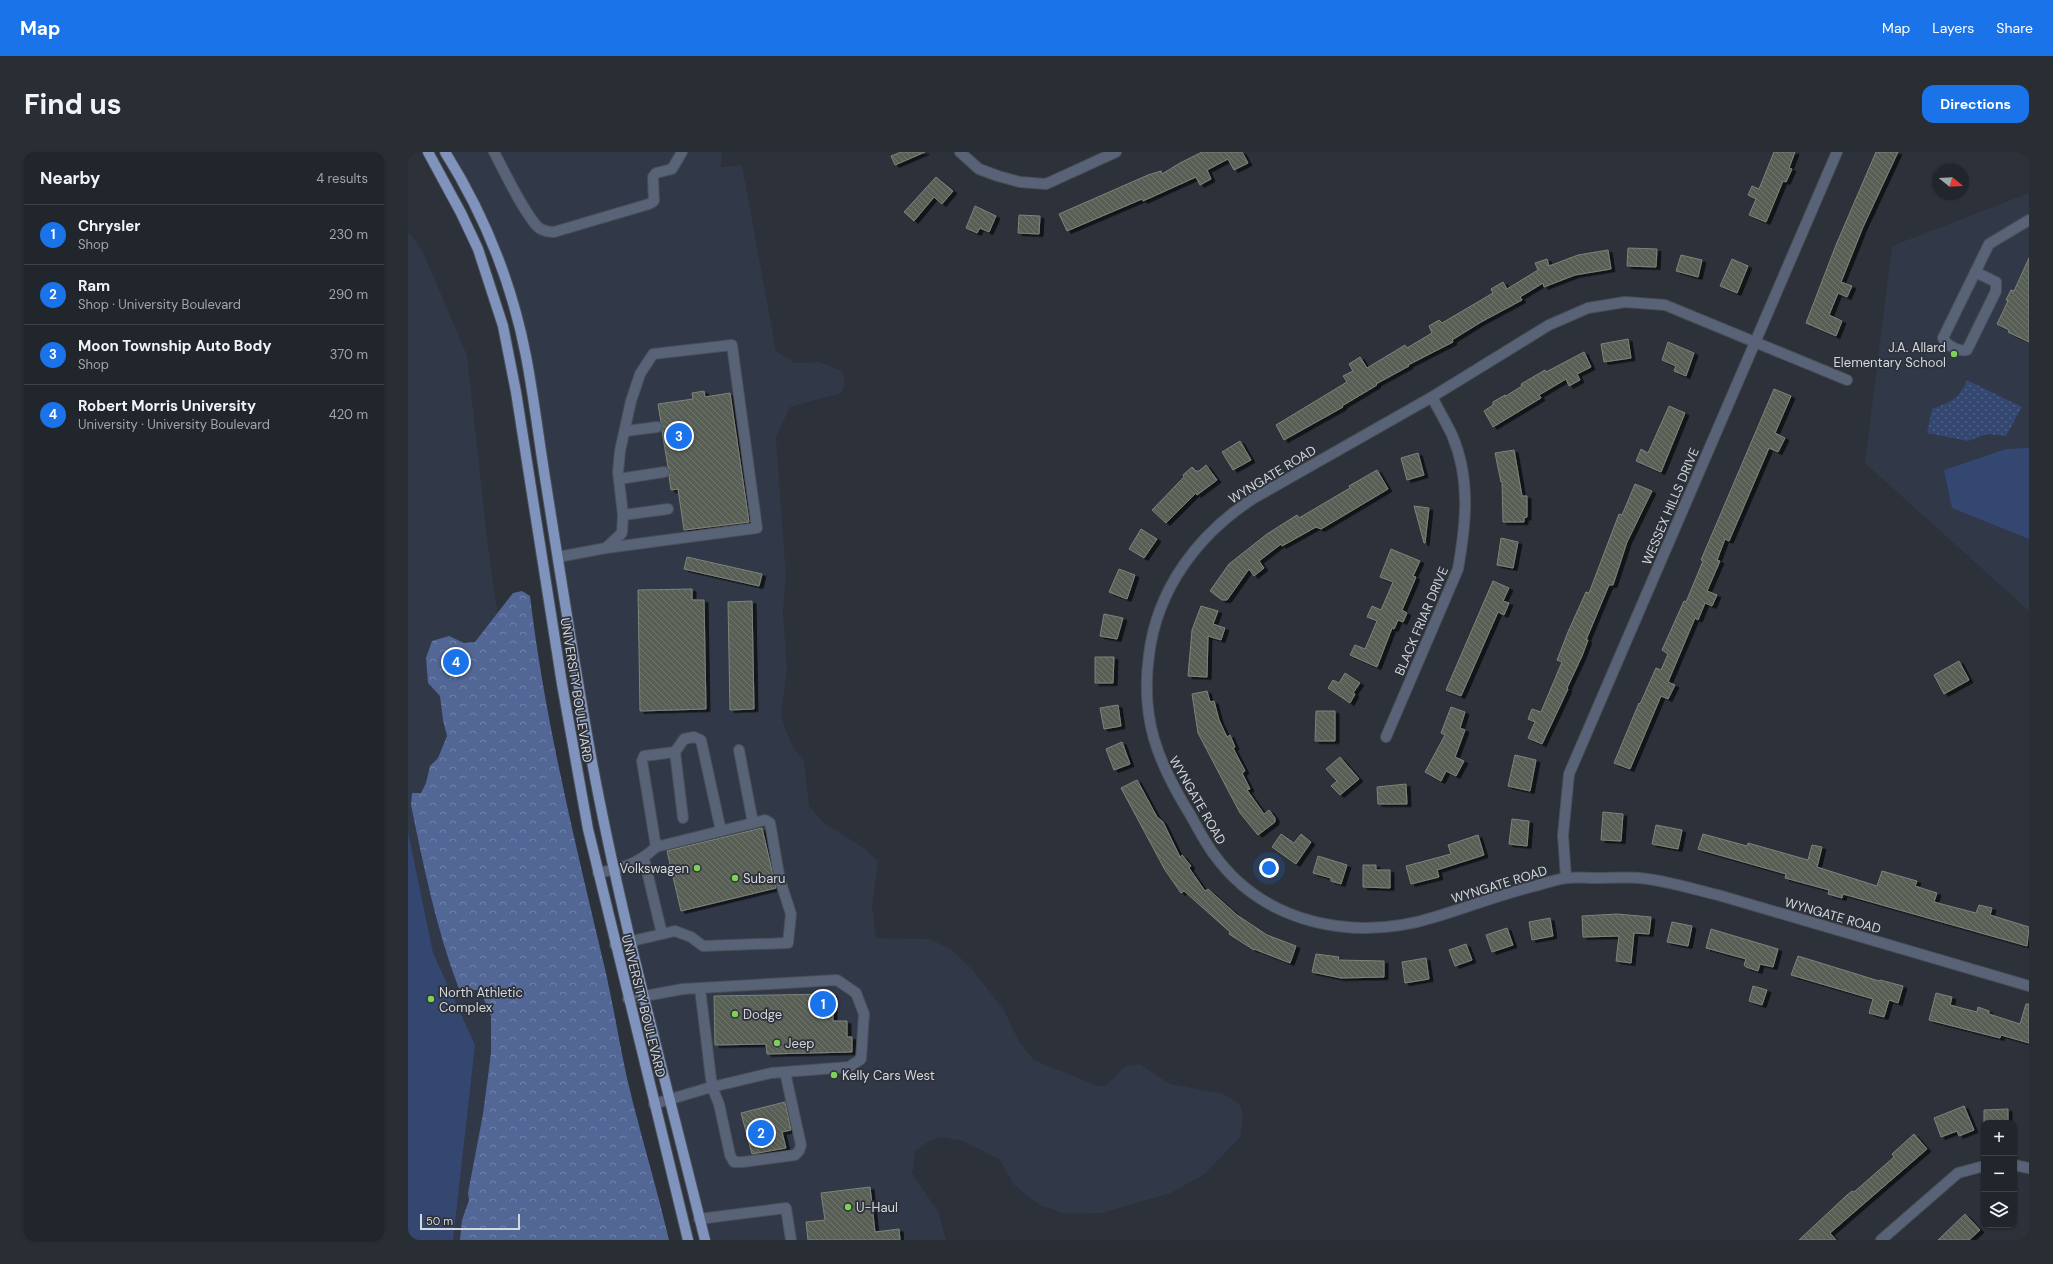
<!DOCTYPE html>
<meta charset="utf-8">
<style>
body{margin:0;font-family:"DM Sans",sans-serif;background:#292d34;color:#f1f3f6}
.controls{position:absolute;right:12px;bottom:12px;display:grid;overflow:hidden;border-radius:8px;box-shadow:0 1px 3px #0004}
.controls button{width:36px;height:36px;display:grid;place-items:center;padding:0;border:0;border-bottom:1px solid #3e4248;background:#21252c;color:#f1f3f6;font:20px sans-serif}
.compass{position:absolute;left:1525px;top:12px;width:36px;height:36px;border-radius:50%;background:#21252c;box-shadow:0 1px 3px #0004;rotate:108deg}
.scale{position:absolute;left:12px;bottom:10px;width:100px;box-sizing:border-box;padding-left:4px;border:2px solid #d4d7dc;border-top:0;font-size:11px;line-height:14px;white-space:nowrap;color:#d4d7dc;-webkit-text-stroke:3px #2c313a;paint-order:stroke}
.you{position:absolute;left:861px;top:716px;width:14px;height:14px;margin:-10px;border:3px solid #fff;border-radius:50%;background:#1a73e8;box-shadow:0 0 0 6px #1a73e833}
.badge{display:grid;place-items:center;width:26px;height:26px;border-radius:50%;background:#1a73e8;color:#fff;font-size:13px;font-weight:700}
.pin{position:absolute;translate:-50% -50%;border:2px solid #fff;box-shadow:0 1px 4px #0006}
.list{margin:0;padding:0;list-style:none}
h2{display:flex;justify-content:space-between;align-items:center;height:52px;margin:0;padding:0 16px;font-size:17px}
h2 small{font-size:13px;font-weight:400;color:#a2a5a9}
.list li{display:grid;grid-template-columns:26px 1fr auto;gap:12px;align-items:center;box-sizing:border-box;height:60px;padding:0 16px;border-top:1px solid #3e4248}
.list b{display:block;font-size:15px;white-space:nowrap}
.list p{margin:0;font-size:13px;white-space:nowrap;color:#a2a5a9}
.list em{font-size:13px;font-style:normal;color:#a2a5a9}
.icon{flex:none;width:22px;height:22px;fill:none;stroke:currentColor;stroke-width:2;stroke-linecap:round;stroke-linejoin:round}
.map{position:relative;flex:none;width:1621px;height:1088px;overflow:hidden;border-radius:12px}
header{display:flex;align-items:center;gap:24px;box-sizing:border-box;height:56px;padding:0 20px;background:#1a73e8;color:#fff}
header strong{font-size:19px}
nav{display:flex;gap:22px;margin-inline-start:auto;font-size:14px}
.intro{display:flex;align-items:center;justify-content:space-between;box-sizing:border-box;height:96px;padding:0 24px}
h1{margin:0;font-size:28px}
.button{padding:10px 18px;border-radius:12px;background:#1a73e8;color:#fff;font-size:14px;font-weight:700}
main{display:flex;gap:24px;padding:0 24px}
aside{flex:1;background:#21252c;border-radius:12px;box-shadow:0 1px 3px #0004}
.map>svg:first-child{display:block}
.built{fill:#313847}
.grass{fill:#344771}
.forest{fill:url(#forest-crowns)}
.park{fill:url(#park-dots)}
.building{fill:url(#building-back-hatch);stroke:#7d847a;filter:url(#shadow)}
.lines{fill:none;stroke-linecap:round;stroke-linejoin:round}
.minor-casing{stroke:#4a4f57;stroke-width:12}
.major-casing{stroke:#4a4f57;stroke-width:12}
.minor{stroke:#596377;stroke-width:10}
.major{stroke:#7f93bd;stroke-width:10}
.poi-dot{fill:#7dd154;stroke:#2c313a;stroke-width:1.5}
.labels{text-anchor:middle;stroke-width:3.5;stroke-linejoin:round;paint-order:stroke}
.poi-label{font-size:13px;fill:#d4d7dc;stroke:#2c313a;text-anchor:start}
.street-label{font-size:13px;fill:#d4d7dc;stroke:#2c313a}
</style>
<header>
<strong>Map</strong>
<nav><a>Map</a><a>Layers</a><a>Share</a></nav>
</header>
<div class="intro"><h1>Find us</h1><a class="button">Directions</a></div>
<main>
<aside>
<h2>Nearby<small>4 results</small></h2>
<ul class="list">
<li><span class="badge">1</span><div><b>Chrysler</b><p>Shop</p></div><em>230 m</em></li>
<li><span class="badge">2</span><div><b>Ram</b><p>Shop · University Boulevard</p></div><em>290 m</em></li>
<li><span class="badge">3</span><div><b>Moon Township Auto Body</b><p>Shop</p></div><em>370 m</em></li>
<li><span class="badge">4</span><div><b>Robert Morris University</b><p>University · University Boulevard</p></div><em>420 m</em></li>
</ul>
</aside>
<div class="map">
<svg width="1621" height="1088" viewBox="0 0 1621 1088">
<defs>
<pattern id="forest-crowns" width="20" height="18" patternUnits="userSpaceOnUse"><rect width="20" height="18" fill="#526795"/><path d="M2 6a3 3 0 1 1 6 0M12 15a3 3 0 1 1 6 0" fill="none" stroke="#7283a8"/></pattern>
<pattern id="park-dots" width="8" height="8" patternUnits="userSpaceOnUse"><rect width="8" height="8" fill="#344771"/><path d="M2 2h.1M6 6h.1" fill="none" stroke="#506185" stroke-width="1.8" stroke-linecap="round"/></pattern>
<pattern id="building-back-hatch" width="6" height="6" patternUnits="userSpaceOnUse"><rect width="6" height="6" fill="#585f55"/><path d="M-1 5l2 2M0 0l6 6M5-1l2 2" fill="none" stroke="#6f756d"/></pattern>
<filter id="shadow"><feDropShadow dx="4" dy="2.5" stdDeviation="0" flood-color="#0009"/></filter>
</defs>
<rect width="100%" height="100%" fill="#2c313a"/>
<g class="built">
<polygon points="37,0 314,0 313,15 334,13 368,199 387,211 411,210 434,219 437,229 434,241 382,255 368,286 378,425 375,460 379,518 373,563 384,595 396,608 401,654 416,671 456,696 470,709 464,753 468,786 521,787 543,797 563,816 596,858 612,891 626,908 690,934 697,934 718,914 732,912 762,932 816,942 832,953 835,963 832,985 797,1022 763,1041 694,1061 659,1062 632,1053 606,1033 591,1007 555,989 533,985 521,989 507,1000 504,1021 531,1061 538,1088 297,1088 196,673 122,231 91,111"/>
<polygon points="1621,41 1621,457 1620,458 1457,311 1484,94"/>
<polygon points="0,79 15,100 59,203 80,394 113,626 66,1088 0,1088"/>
</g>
<g class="grass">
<polygon points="1621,296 1621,387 1544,356 1536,318 1598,297"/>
<polygon points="0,680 25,801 67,893 45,1088 0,1088"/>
</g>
<path class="forest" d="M114 439 122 444C137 570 168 694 197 817 207 860 213 904 224 947 236 994 250 1041 261 1088H52L54 1068 61 1048 60 1041 75 962 83 901V864L72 838H63L56 842 51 837C28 776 16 716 3 653L4 641H13L18 631 22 614 30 606 39 584 35 568 32 544 20 531 18 506 24 489 41 484 56 491 67 490 105 441Z"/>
<path class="park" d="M1559 228 1614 255 1598 284 1579 282 1560 289 1519 281 1524 257C1543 250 1551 247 1559 228Z"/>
<g class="building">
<polygon points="493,0 517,0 487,13 483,4"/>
<polygon points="794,0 834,0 840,11 826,18 820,7 799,18 803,27 792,33 788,25 735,49 734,47 659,79 651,62 740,23 753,19 754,22 772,11"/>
<polygon points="1366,0 1387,0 1381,16 1384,17 1378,30 1375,29 1358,70 1341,63 1348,47 1340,43 1344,34 1351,37"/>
<polygon points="1468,0 1490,0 1455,75 1433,130 1444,134 1439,145 1430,141 1421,163 1434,169 1428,184 1398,171 1428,93"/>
<polygon points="528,25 545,39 534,52 526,45 506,69 496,60"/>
<polygon points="567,54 588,64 581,80 572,76 569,81 558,76"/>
<polygon points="611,63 632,64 631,82 610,81"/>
<polygon points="1220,96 1249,97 1248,115 1219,114"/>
<polygon points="1200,98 1203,117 1167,123 1136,135 1135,131 1112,145 1114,148 1073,170 1044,188 1045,190 1000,213 1001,214 968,232 969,233 934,254 935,255 876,288 868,273 939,230 935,224 945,219 941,212 952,205 959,216 997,193 999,196 1024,181 1021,174 1031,168 1034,171 1085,141 1083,137 1095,130 1099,137 1130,118 1127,111 1139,107 1141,114 1170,103"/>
<polygon points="1273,103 1294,108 1290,125 1268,119"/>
<polygon points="1621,106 1621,190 1600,180 1601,178 1589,172 1600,149 1598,148 1603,138 1606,139"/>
<polygon points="1324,107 1340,114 1329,141 1312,134"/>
<polygon points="1220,187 1223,206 1196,210 1193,192"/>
<polygon points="1260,190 1286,201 1278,224 1266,219 1268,214 1254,208"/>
<polygon points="1176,200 1183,215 1169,222 1172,228 1161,234 1158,227 1131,243 1133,246 1085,275 1076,259 1085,253 1085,250 1097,243 1098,244 1114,234 1113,232 1137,218 1138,220"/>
<polygon points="1366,237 1383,244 1367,281 1377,286 1370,300 1361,296 1321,389 1317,387 1309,408 1312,409 1299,439 1309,443 1304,454 1297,451 1290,468 1287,466 1260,530 1267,533 1260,547 1253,544 1222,617 1206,611 1231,551 1232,552 1248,516 1253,518 1260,502 1254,498 1276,449 1278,450 1295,409 1293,408"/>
<polygon points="296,239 297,245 322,241 341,370 276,378 270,337 263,338 261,324 262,319 260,315 254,279 255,274 253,270 250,252 285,247 284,241"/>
<polygon points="1261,254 1277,261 1253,320 1228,309 1233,297 1240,301"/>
<polygon points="832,289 843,308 825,318 814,300"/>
<polygon points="1106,298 1114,344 1119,344 1119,365 1116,366 1116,370 1095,370 1094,329 1093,330 1087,301"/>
<polygon points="1010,301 1016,323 999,328 993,306"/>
<polygon points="798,313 809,328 789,343 788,341 758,371 744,358 776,325 775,323 784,315 788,319 791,319"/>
<polygon points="969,318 980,337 913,377 908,375 874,394 873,392 851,409 856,416 846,424 841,417 819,448 814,448 802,439 821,412 859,382 889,363 891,366 942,336 941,334"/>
<polygon points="1227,332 1244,339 1219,390 1205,433 1201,433 1178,488 1180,488 1174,504 1159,536 1160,537 1134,592 1120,586 1127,570 1120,567 1124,557 1133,560 1154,510 1149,508 1160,480 1178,440 1181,441 1211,362 1214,363"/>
<polygon points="1006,354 1021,356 1017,391 1016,391"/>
<polygon points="733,377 749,387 736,406 721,397"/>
<polygon points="1093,386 1110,390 1105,416 1089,413"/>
<polygon points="983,397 1012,409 1005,424 1008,425 994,458 999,461 995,470 990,468 986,477 984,476 969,515 942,503 947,493 957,497 969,469 959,465 964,454 973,458 985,430 972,425"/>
<polygon points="279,405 354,422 351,434 276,417"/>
<polygon points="711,417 727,423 719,447 701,440"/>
<polygon points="1085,429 1101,436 1095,449 1101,451 1096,463 1090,460 1053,544 1038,538"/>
<polygon points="284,437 284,448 296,448 298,557 232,559 230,438"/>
<polygon points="344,449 346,557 322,558 320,450"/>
<polygon points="793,454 810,459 805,472 817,476 813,488 800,484 799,525 780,524 784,478"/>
<polygon points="696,462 715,466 709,487 692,484"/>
<polygon points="687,505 706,505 705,531 687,531"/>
<polygon points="1551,509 1561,528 1536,542 1526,523"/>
<polygon points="937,521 952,531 945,541 947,542 942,551 920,536 925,528 931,531"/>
<polygon points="799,539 802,550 806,549 811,568 819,585 822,583 827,595 825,596 837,619 834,621 842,637 839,638 856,662 861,658 867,666 867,670 850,683 832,661 790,581 784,542"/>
<polygon points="710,553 713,574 696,577 692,556"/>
<polygon points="1043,555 1057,560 1052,576 1057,578 1047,605 1056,609 1048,624 1038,619 1033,629 1017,620 1037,583 1033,581"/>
<polygon points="908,559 927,559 927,589 907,589"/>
<polygon points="714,590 722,612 706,618 698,597"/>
<polygon points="1107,603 1128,608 1122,639 1100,634"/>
<polygon points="932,605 951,627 932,643 923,634 929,629 918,617"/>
<polygon points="729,628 749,665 755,670 772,705 774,703 783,714 781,716 797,739 800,737 829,763 859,783 888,794 882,811 846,797 846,798 821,782 822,780 776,739 773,741 757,718 713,636"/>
<polygon points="998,632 999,652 970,652 969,635"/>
<polygon points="1195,660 1215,662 1213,689 1193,688"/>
<polygon points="1104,667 1121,669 1119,694 1101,692"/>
<polygon points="1248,673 1274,678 1270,697 1244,692"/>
<polygon points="354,676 368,736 273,759 259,699"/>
<polygon points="873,682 886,691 893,682 903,690 888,712 864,695"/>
<polygon points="1295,682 1339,694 1340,691 1400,708 1404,693 1414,695 1409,715 1469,734 1474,719 1509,729 1507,734 1529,741 1526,750 1568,761 1571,753 1584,756 1582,763 1621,775 1619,794 1435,742 1434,746 1420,742 1421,738 1377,726 1378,722 1290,697"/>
<polygon points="1070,683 1076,703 1029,718 1031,725 1003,732 998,714 1043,702 1040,693"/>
<polygon points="910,704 939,713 933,732 923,729 923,726 905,721"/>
<polygon points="955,713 968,713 968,718 982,718 982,736 955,735"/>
<polygon points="1209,762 1243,765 1241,782 1226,781 1223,811 1208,809 1211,784 1175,785 1174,764"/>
<polygon points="1142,766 1145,784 1124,788 1121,770"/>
<polygon points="1264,770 1284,774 1280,794 1259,790"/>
<polygon points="1099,776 1105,793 1084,800 1078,783"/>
<polygon points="1303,777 1370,797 1365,815 1352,812 1350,819 1338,815 1336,813 1338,807 1298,796"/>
<polygon points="1058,792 1064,808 1047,814 1041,798"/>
<polygon points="908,802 931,805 930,808 976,809 976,825 933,826 904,820"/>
<polygon points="1390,804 1471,829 1472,828 1495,834 1490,851 1481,848 1476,865 1461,861 1465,847 1383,823"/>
<polygon points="1018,806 1021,827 997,831 994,810"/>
<polygon points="1345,834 1359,838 1354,853 1341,849"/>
<polygon points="1528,841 1544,845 1542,853 1569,860 1570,855 1581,859 1581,862 1612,872 1618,852 1621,852 1621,891 1593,883 1592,886 1521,868"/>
<polygon points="425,842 425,869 439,869 439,885 444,885 444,900 359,902 358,892 307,893 306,844"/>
<polygon points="377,950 383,978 374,980 378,996 344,1002 333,961"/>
<polygon points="1556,954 1566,978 1551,984 1549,979 1533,985 1526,966"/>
<polygon points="1600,957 1600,971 1576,971 1576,958"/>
<polygon points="1506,982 1519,997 1422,1081 1428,1088 1391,1088 1438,1044 1444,1039 1446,1040 1486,1005 1484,1002"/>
<polygon points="462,1035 467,1080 491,1077 492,1088 400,1088 398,1070 417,1068 413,1041"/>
<polygon points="1557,1062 1572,1078 1561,1088 1530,1088"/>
</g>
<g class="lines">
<g class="minor-casing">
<g id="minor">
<path d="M86 0C95 17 118 65 131 76 136 79 140 80 146 80L241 52 246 49 245 25 248 21 264 17 274 0"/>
<polyline points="552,0 571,17 590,24 612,30 638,32 708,0"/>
<path d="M1567 120 1588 130V139L1559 198C1551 200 1539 194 1535 186L1581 92 1621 68"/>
<path d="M1439 228 1257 153 1217 150 1180 156 1141 173 1024 245 846 346C790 382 749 437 741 503 732 567 750 611 783 664 790 677 797 690 805 701 856 773 947 790 1027 765 1061 755 1093 742 1127 734 1137 731 1149 727 1159 726 1169 725 1179 726 1188 726 1202 726 1217 725 1231 726 1257 728 1284 737 1310 743L1621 834"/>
<polyline points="218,279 249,275"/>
<polyline points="211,327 256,320"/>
<polyline points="198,396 214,381 215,363 260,357"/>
<polyline points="150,405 198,396 349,376 324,193 245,202 232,222 223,249 212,299 210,320 215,363"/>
<path d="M978 585 1050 417C1058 372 1063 327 1044 283 1038 270 1030 257 1024 245"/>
<polyline points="331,598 345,671"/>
<polyline points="275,666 267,600 276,587 286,585 293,588 313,679"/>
<polyline points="248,695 234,609 236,604 267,600"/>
<polyline points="236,707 254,782"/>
<path d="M190 721C214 716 230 712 248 695L357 668 362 671 372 728 383 762 380 791 295 794 283 785 267 779 207 793"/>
<polyline points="1158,726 1155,683 1161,622 1429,0"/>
<polyline points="292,836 304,935 311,952 322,1003 326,1010 335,1010 387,1003 391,999 393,993 377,920"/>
<polyline points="220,847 275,837 429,828 448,841 456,862 453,907 441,915 363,921 300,936 246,952"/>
<polyline points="1606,1013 1621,1016"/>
<polyline points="291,1067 378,1056 383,1088"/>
<polyline points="1473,1088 1550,1021 1576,1014"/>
</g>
</g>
<g class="major-casing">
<g id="major">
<polyline points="20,0 53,61 70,97 95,174 108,240 154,532 180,677 280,1088"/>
<path d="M37 0C76 62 104 132 118 204 126 246 131 289 138 332 152 421 166 510 182 599 212 764 257 925 297 1088"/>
</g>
</g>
<use href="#minor" class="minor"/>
<use href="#major" class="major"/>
</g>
<g class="poi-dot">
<circle cx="1546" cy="202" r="4"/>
<circle cx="289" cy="716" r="4"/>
<circle cx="327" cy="726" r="4"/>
<circle cx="23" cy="847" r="4"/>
<circle cx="327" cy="862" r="4"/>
<circle cx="369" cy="891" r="4"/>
<circle cx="426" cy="923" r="4"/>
<circle cx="440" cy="1055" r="4"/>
</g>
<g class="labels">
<g class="poi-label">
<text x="1538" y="200" text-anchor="end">J.A. Allard<tspan x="1538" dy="15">Elementary School</tspan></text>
<text x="281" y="721" text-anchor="end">Volkswagen</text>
<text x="335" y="731">Subaru</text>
<text x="31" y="845">North Athletic<tspan x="31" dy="15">Complex</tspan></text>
<text x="335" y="867">Dodge</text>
<text x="377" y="896">Jeep</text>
<text x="434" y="928">Kelly Cars West</text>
<text x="448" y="1060">U-Haul</text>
</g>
<g class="street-label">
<text transform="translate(864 322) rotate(-31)" y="5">WYNGATE ROAD</text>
<text transform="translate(1262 354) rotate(-67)" y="5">WESSEX HILLS DRIVE</text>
<text transform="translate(1013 469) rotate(-67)" y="5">BLACK FRIAR DRIVE</text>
<text transform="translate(169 538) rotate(81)" y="5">UNIVERSITY BOULEVARD</text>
<text transform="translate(790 648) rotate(60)" y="5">WYNGATE ROAD</text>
<text transform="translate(1091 732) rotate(-17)" y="5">WYNGATE ROAD</text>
<text transform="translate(1425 763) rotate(16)" y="5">WYNGATE ROAD</text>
<text transform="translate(236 854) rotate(76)" y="5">UNIVERSITY BOULEVARD</text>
</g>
</g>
</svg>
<div class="controls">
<button>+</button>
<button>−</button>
<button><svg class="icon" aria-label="layers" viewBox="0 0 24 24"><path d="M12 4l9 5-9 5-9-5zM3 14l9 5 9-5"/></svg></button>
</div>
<svg class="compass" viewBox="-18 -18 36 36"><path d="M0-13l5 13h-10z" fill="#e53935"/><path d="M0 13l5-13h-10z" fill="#a2a5a9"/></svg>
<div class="scale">50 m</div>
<div class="you"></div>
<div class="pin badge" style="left:415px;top:852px">1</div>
<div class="pin badge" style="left:353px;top:981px">2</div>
<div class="pin badge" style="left:271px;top:284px">3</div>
<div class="pin badge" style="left:48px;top:510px">4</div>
</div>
</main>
